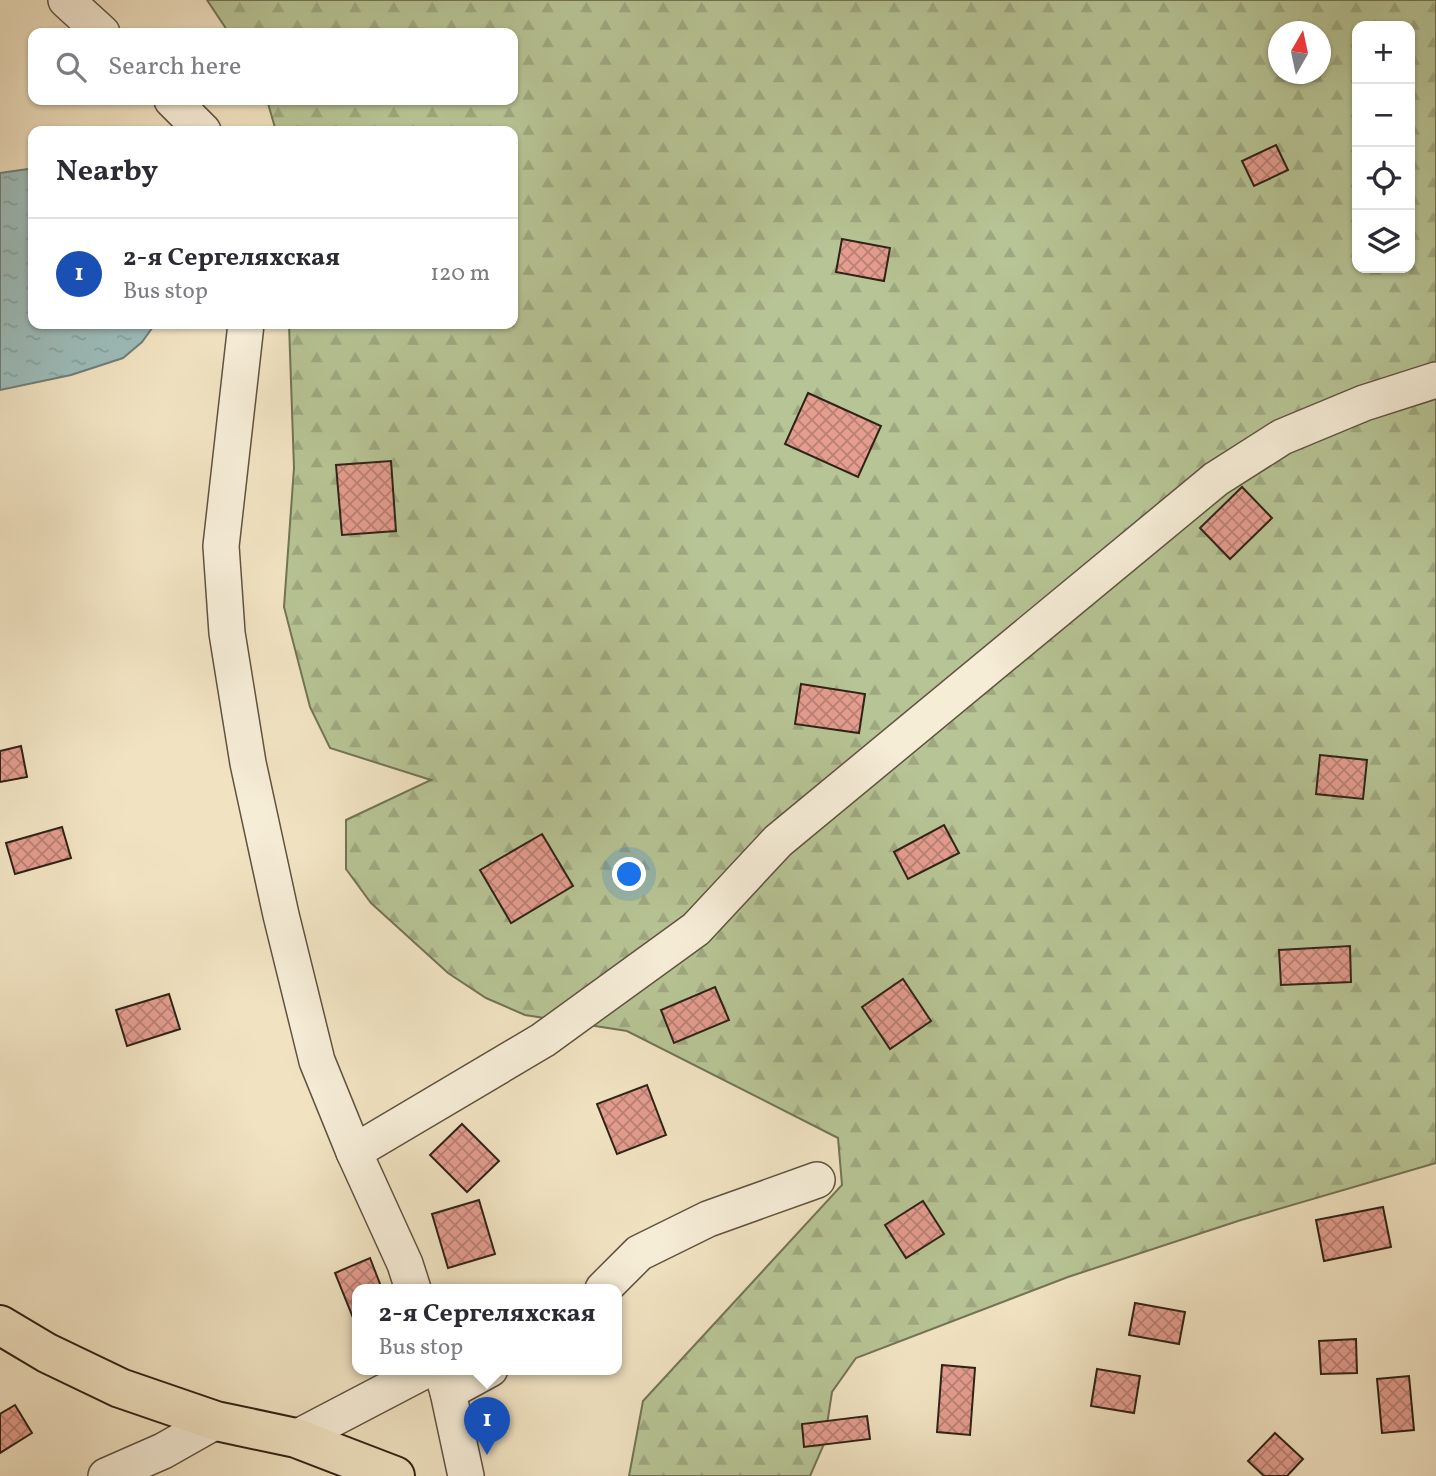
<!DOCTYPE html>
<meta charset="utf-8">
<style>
body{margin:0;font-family:Vollkorn,serif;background:#f7f7f7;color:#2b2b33}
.controls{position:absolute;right:21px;top:21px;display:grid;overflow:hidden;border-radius:14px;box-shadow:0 2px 5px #0004}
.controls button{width:63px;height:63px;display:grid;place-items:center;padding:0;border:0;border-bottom:2px solid #e1e1e2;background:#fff;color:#2b2b33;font:35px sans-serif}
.compass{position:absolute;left:1268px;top:21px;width:63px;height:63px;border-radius:50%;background:#fff;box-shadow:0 2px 5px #0004;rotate:9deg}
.you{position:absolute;left:630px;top:875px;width:24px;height:24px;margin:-18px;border:5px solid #fff;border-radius:50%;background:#1a73e8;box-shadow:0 0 0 10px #1a73e833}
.badge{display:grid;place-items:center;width:46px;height:46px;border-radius:50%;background:#b45309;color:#fff;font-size:23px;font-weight:700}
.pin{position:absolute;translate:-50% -58px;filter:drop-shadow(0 2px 4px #0008)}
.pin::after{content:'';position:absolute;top:37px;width:24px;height:21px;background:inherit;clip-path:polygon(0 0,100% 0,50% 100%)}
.popup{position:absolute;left:352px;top:1284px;width:270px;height:91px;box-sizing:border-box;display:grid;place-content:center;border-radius:14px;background:#fff;filter:drop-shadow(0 2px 5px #0005);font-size:23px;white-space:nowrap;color:#7c7c81}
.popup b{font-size:26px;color:#2b2b33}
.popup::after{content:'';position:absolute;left:50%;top:100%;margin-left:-14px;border:14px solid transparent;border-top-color:#fff}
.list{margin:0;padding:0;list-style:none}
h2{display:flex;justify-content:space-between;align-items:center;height:91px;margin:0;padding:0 28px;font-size:30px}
h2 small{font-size:23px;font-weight:400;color:#7c7c81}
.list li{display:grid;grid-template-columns:46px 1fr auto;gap:21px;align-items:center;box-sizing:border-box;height:112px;padding:0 28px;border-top:2px solid #e1e1e2}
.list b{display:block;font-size:26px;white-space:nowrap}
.list p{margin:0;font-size:23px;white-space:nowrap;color:#7c7c81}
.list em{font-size:23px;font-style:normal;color:#7c7c81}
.icon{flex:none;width:38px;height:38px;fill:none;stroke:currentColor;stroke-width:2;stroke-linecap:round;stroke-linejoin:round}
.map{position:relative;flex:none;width:1436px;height:1476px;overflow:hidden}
.search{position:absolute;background:#fff;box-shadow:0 2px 5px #0004;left:28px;top:28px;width:490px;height:77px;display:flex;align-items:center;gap:18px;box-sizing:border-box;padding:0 24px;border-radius:14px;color:#7c7c81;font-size:26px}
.panel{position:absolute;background:#fff;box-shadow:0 2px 5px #0004;left:28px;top:126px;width:490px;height:203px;border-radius:14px}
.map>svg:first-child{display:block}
.forest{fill:url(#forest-firs);stroke:#737455;stroke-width:2;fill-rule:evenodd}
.water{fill:url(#water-ripples);stroke:#717f79;stroke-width:2}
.building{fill:url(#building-cross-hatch);stroke:#2f2315;stroke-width:2}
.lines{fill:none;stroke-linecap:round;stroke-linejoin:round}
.minor-casing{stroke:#605340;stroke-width:38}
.major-casing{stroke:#2f2315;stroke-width:42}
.minor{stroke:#f6edd7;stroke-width:35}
.major{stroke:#f1e3c2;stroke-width:38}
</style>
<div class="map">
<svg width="1436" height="1476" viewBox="0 0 1436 1476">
<defs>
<pattern id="forest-firs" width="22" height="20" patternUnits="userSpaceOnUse" patternTransform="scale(1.75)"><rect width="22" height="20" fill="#b7c495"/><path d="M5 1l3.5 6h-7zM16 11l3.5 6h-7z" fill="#9ea880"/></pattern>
<pattern id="water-ripples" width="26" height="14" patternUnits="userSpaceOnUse" patternTransform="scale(1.75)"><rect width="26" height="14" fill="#9dbdbb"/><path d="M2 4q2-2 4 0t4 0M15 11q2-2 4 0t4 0" fill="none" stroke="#88a2a0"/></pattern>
<pattern id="building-cross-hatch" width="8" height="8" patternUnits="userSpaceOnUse" patternTransform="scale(1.75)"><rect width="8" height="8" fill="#e49d8f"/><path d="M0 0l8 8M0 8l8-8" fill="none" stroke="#b98074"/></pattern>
</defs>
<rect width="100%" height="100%" fill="#f1e3c2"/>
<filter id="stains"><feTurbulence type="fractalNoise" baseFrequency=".00286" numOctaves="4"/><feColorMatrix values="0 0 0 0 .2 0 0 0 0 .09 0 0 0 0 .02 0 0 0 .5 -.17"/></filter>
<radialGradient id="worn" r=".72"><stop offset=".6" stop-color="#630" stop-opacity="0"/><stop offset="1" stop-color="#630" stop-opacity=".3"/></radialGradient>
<path class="forest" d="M207 0H1436V1163L1241 1220 1068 1277 856 1358 832 1392 824 1444 810 1476H629L643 1401 842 1185 838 1138 627 1031 525 1015 486 998 448 973 371 903 346 869V820L431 780 330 748 310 707 284 607 294 468 289 324H513V131H276L267 100H513V33H229ZM1357 26H1410V268H1357ZM1278 32H1320V74H1278Z"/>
<polygon class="water" points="28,169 33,169 33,324 155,324 142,342 123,358 71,375 0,390 0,173"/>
<g class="building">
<polygon points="1276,145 1288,170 1254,186 1242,161"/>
<polygon points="842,239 890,248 884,281 836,272"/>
<polygon points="308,324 351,324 351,326 308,325"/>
<polygon points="808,393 881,426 858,477 785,444"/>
<polygon points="391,461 396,531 342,535 336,465"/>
<polygon points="1242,487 1272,518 1230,559 1200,528"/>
<polygon points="801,684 865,694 859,733 795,724"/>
<polygon points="21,746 27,777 0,782 0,751"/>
<polygon points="1320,755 1367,760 1363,799 1316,794"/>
<polygon points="944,825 959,853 908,879 894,852"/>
<polygon points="62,827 71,858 15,874 6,843"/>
<polygon points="542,834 573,886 511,923 480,870"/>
<polygon points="1350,946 1351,982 1281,985 1279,950"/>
<polygon points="903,979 931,1021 890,1049 862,1007"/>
<polygon points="715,987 729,1020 674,1043 661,1010"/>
<polygon points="169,994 180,1029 127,1046 116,1010"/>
<polygon points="647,1085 666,1135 617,1154 597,1104"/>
<polygon points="462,1124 499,1161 467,1192 430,1155"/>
<polygon points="479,1200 495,1254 448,1268 432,1214"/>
<polygon points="923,1201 944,1234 906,1258 885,1225"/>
<polygon points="1383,1207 1391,1247 1324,1261 1316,1220"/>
<polygon points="370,1258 382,1289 358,1289 358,1319 354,1320 335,1273"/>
<polygon points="1135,1303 1185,1312 1179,1344 1129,1335"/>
<polygon points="1356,1339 1357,1373 1321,1374 1319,1341"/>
<polygon points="942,1365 975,1368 970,1435 937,1432"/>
<polygon points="1097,1369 1140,1376 1134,1413 1091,1406"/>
<polygon points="1409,1376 1414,1430 1382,1433 1377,1379"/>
<polygon points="15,1405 32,1433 0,1453 0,1414"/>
<polygon points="867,1416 870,1439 804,1447 802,1424"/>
<polygon points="1275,1433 1303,1459 1287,1476 1264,1476 1248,1461"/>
</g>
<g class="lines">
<g class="minor-casing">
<g id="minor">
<polyline points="66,0 102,33"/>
<polyline points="172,100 203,131"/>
<polyline points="246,324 221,546 227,633 248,763 281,915 317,1061 354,1152"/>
<polyline points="413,1289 405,1264 354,1152 543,1040 696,929 778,841 1216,479 1282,437 1364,403 1436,380"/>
<polyline points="603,1289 639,1253 708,1219 817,1180"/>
<polyline points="441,1369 448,1392 466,1476"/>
<polyline points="448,1392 490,1369"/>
<polyline points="296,1438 428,1369"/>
<polyline points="106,1476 163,1451 216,1421"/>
</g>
</g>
<g class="major-casing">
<polyline id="major" points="0,1325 47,1353 120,1388 216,1421 296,1438 395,1476"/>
</g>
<use href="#minor" class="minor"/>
<use href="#major" class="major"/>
</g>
<rect width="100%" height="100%" filter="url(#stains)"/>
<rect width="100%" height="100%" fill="url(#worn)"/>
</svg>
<div class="controls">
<button>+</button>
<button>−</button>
<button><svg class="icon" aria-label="locate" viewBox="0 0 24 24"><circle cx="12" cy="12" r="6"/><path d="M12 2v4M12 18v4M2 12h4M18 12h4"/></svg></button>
<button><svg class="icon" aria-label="layers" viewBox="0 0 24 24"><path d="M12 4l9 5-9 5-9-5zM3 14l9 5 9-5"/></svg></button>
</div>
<svg class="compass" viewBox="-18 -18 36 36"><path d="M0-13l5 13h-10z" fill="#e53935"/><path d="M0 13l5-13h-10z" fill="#7c7c81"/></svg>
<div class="you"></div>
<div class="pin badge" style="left:487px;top:1455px;background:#1a4fb4">1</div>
<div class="popup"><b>2-я Сергеляхская</b>Bus stop</div>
<div class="search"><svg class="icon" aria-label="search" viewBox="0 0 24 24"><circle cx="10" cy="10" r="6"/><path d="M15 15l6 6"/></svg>Search here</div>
<section class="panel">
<h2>Nearby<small></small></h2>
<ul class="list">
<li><span class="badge" style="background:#1a4fb4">1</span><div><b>2-я Сергеляхская</b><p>Bus stop</p></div><em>120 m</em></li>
</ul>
</section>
</div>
